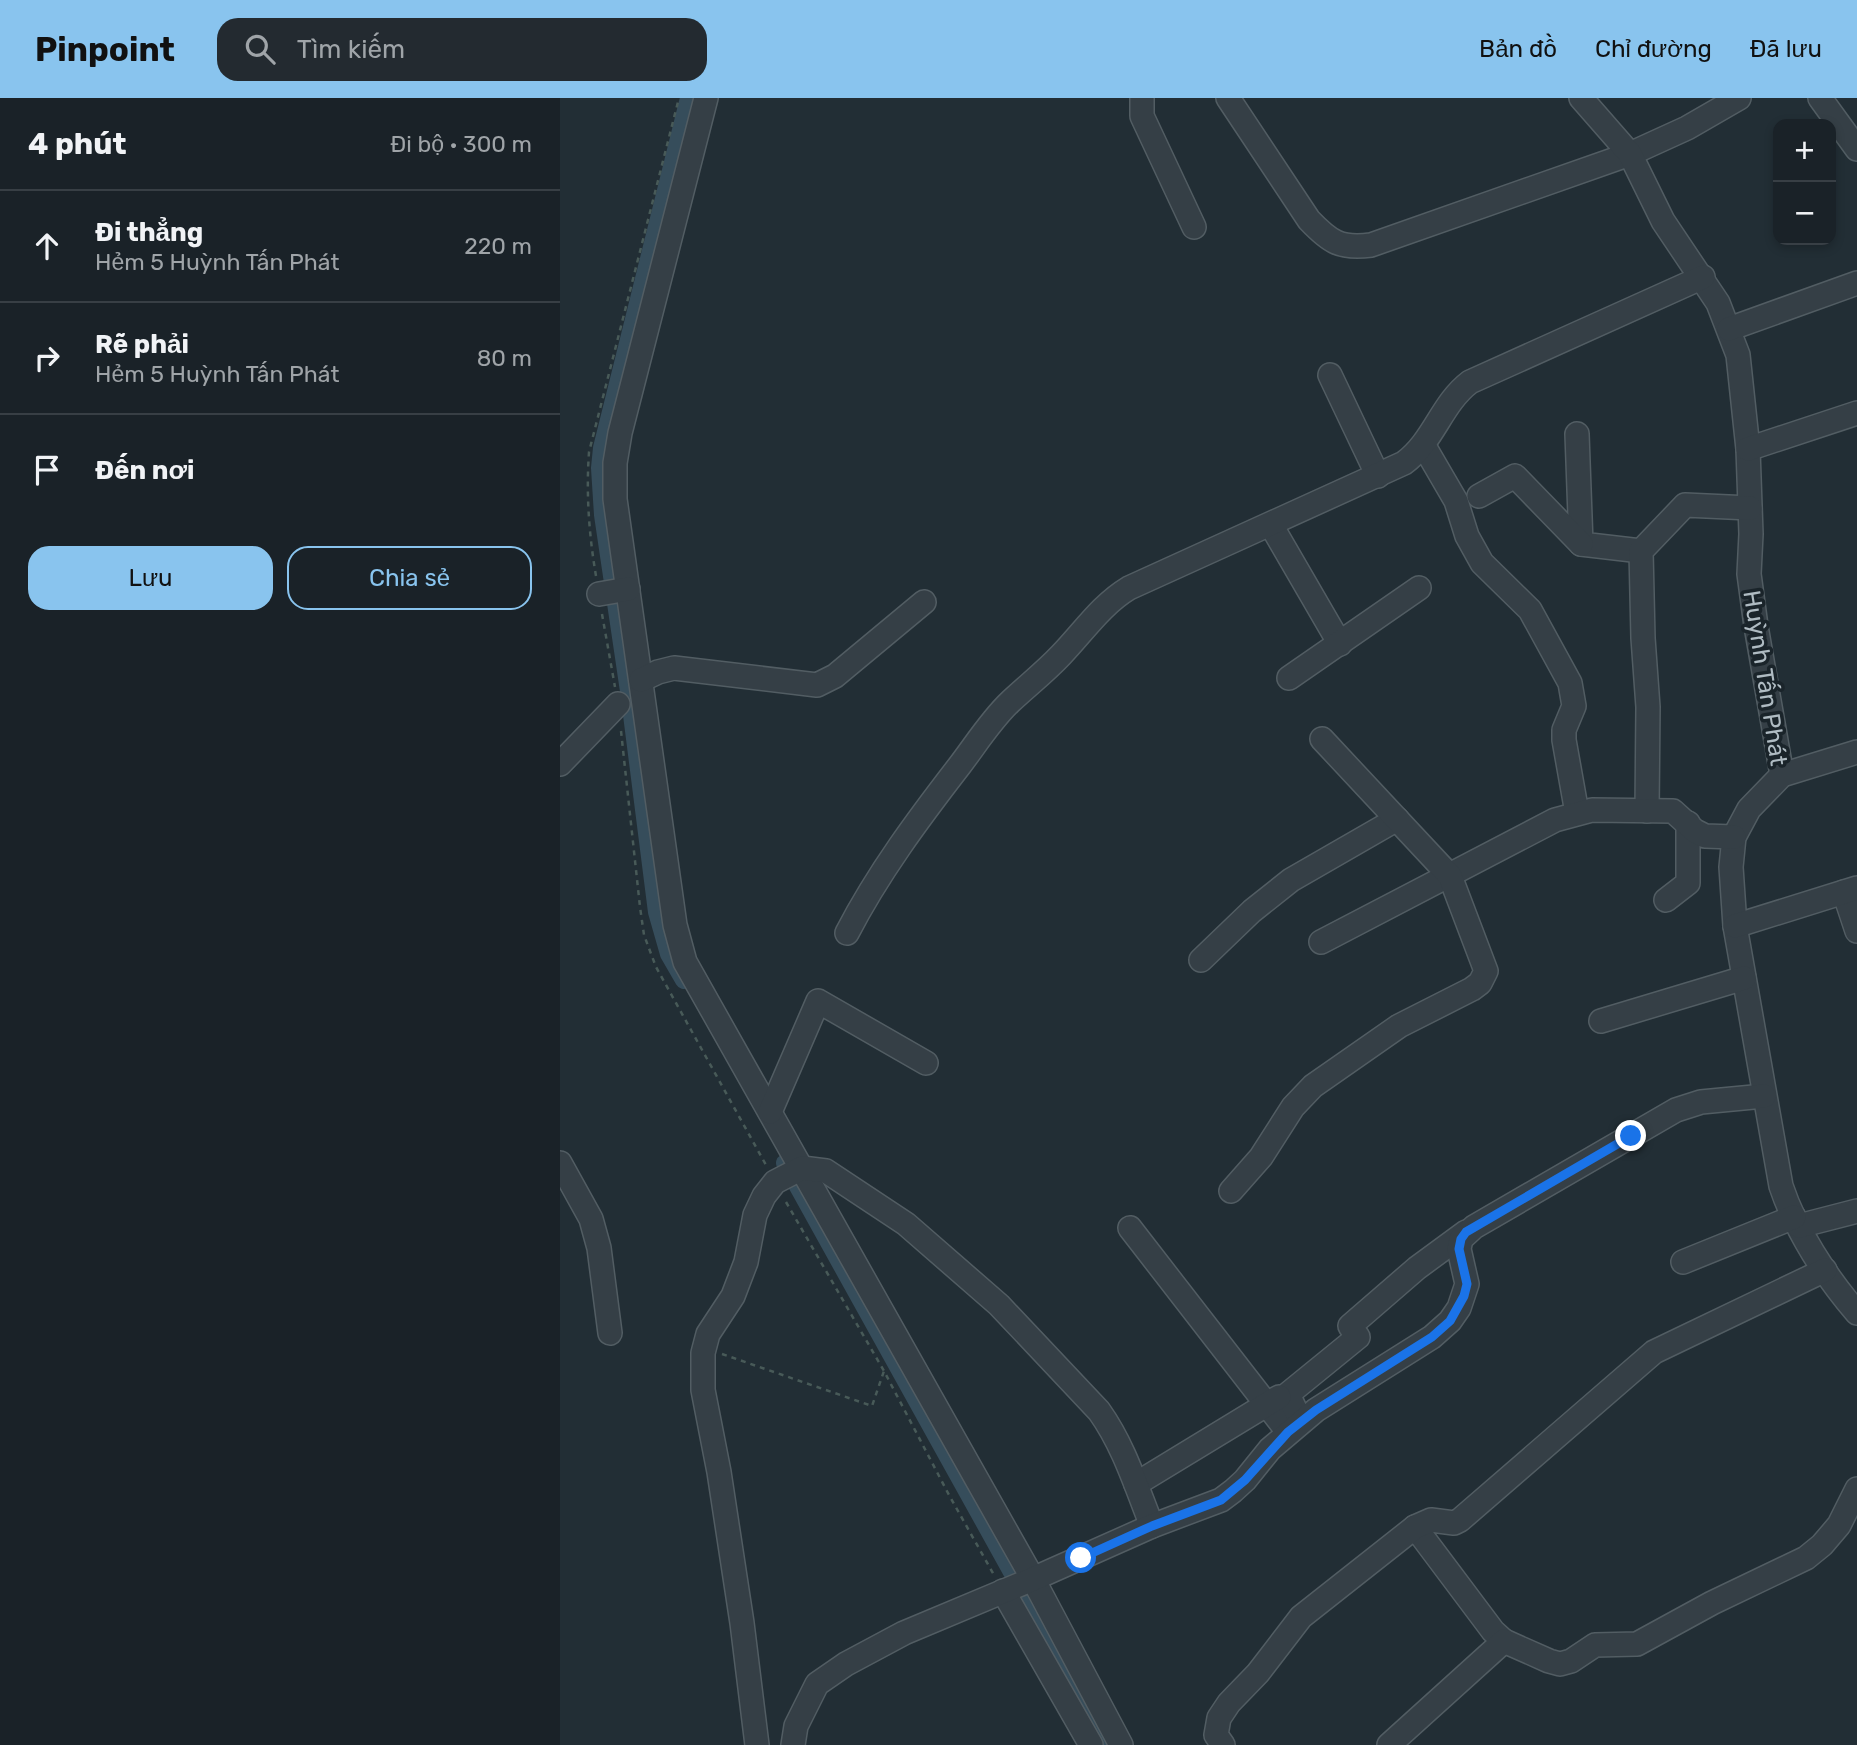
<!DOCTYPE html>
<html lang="vi">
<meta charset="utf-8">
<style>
body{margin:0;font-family:Rubik,sans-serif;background:#232a30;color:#f1f3f6}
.controls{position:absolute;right:21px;top:21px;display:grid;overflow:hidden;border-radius:14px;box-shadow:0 4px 10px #0003}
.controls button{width:63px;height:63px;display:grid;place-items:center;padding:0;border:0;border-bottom:2px solid #383f45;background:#1a2228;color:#f1f3f6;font:35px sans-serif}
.stop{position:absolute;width:21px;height:21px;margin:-16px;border:5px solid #1a73e8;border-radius:50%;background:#fff}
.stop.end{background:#1a73e8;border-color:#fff;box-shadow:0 2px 7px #0008}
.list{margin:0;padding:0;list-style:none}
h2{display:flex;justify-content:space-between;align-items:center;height:91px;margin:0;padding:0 28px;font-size:30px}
h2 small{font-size:23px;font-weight:400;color:#9fa4a8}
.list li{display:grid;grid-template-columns:46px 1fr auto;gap:21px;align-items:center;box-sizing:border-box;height:112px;padding:0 28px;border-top:2px solid #383f45}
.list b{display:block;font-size:26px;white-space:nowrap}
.list p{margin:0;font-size:23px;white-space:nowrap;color:#9fa4a8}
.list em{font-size:23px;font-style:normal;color:#9fa4a8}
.actions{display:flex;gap:14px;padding:21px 28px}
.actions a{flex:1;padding:16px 0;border:2px solid #89c4ee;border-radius:21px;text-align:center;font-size:24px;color:#89c4ee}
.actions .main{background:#89c4ee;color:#111}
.icon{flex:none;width:38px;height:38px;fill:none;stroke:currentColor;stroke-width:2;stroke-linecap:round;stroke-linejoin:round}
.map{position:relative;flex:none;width:1297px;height:1647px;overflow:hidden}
header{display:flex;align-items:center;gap:42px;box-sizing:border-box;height:98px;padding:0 35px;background:#89c4ee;color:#111}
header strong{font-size:33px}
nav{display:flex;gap:38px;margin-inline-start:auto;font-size:24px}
.search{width:490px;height:63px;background:#232a30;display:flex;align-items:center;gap:18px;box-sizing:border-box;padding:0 24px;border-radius:21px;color:#9fa4a8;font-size:26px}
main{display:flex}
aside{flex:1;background:#1a2228}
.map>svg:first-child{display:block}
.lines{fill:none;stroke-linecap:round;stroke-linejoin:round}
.canal{stroke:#364d5b;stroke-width:18}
.minor-casing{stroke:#525d63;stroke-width:26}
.path{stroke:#485a58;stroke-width:2.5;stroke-dasharray:5 5;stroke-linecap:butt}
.minor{stroke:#353f46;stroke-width:23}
.route{stroke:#1a73e8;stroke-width:9}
.labels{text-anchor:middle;stroke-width:7;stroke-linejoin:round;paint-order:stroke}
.street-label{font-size:24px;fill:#afbbc2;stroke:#1a242a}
</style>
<header>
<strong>Pinpoint</strong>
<div class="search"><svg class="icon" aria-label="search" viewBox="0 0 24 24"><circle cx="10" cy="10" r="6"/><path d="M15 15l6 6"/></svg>Tìm kiếm</div>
<nav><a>Bản đồ</a><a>Chỉ đường</a><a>Đã lưu</a></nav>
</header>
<main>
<aside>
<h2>4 phút<small>Đi bộ · 300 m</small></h2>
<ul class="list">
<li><svg class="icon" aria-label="ahead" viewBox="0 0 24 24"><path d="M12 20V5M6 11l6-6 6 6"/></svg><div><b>Đi thẳng</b><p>Hẻm 5 Huỳnh Tấn Phát</p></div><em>220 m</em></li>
<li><svg class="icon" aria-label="right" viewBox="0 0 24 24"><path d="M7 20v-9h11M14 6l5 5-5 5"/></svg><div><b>Rẽ phải</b><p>Hẻm 5 Huỳnh Tấn Phát</p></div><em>80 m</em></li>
<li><svg class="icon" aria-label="arrive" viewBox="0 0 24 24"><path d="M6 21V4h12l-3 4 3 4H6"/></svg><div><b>Đến nơi</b></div></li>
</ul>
<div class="actions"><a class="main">Lưu</a><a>Chia sẻ</a></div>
</aside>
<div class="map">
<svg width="1297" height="1647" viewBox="0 0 1297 1647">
<rect width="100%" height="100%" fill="#222e35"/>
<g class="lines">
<g class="canal">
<polyline points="124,882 109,856 97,814 69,593 43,417 40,370 42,350 129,0"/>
<polyline points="225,1065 548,1647"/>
</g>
<g class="minor-casing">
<g id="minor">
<polyline points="146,0 60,335 55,365 55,401 115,827 125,864 473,1481 561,1647"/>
<polyline points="582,0 582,18 634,129"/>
<path d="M668 0 749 122C770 144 780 151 811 147L1070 56 1127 30 1179 0"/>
<polyline points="1021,0 1070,56 1103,123 1158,205 1178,257 1188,351 1191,436 1189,476 1196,528 1222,677"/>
<polyline points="1260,0 1297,51"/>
<polyline points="1169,231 1297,185"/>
<polyline points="770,277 818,378"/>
<polyline points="1017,336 1021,446 1081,453"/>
<polyline points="864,348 896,403 907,438 922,465 970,512 1010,585 1014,608 1004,632 1004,642 1017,715"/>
<polyline points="1188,351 1297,315"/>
<polyline points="919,398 955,378 1021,446"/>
<polyline points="711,427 780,546"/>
<polyline points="39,496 68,491"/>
<polyline points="729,580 859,490"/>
<polyline points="81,582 98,574 114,570 257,587 275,578 364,504"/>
<path d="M1297 654 1222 677 1189 711 1174 739 1171 769 1175 828 1221 1088C1236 1133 1266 1179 1297 1215"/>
<polyline points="0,666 58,606"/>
<polyline points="1087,713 1088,609 1083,540 1081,453 1125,407 1190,410"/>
<polyline points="1284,794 1297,833"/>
<polyline points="1106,802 1128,785 1128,725"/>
<polyline points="1175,828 1297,790"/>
<path d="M287 835C318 775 359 720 400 667 416 646 431 622 450 604 467 588 485 574 501 557 524 533 541 507 569 490L844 365C874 343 881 306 910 284L1143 179"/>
<polyline points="761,844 995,722 1032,712 1113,713 1135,733 1145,738 1174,739"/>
<polyline points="641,862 692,813 731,782 837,721"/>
<polyline points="1041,923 1184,880"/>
<polyline points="210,1014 258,903 366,965"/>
<polyline points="0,1065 31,1121 39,1150 50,1235"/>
<polyline points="671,1093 701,1059 733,1009 753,988 839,928 912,891 920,885 926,873 890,778 762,641"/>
<polyline points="1239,1128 1297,1113"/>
<polyline points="570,1130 728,1334"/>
<polyline points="1123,1164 1234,1119"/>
<polyline points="741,1324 728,1296 798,1239 790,1228 857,1170 906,1134"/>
<polyline points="576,1386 719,1299"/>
<polyline points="855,1429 933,1533 944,1543"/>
<polyline points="443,1493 531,1647"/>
<path d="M197 1647 182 1525 159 1374 143 1292V1255L148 1236 173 1198 186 1164 195 1117 204 1098 215 1084 242 1070 266 1073 346 1126 439 1207 539 1313C564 1348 576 1388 592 1428"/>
<polyline points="233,1647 236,1628 257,1586 286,1566 344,1535 473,1481 592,1428 661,1402 673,1393 685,1382 710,1351 756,1312 872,1239 890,1223 899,1210 907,1186 899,1151 901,1141 914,1129 1116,1012 1141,1004 1204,998"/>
<polyline points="663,1647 656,1637 659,1620 669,1605 698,1575 741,1519 855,1429 871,1422 894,1425 900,1422 1094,1254 1265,1172"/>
<polyline points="829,1647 944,1543 989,1563 1000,1566 1011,1563 1035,1547 1077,1546 1152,1505 1246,1460 1262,1447 1279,1427 1297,1391"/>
</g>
</g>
<g class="path">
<path d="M36 478C29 437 26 396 29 354L119 0"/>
<polyline points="42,516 55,589"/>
<polyline points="61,633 80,809 84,837 96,869 206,1067"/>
<polyline points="226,1104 324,1273 389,1397 434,1477"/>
<polyline points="162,1256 312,1308 324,1273"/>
</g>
<use href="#minor" class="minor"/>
</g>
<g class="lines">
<polyline class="route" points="521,1460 592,1428 661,1402 685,1382 728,1334 756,1312 872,1239 890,1223 904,1198 907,1186 899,1151 901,1141 906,1134 1071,1038"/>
</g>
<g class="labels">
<g class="street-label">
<text transform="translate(1205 580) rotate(81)" y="8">Huỳnh Tấn Phát</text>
</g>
</g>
</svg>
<div class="controls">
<button>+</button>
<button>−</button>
</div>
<div class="stop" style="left:521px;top:1460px"></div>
<div class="stop end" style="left:1071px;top:1038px"></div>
</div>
</main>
